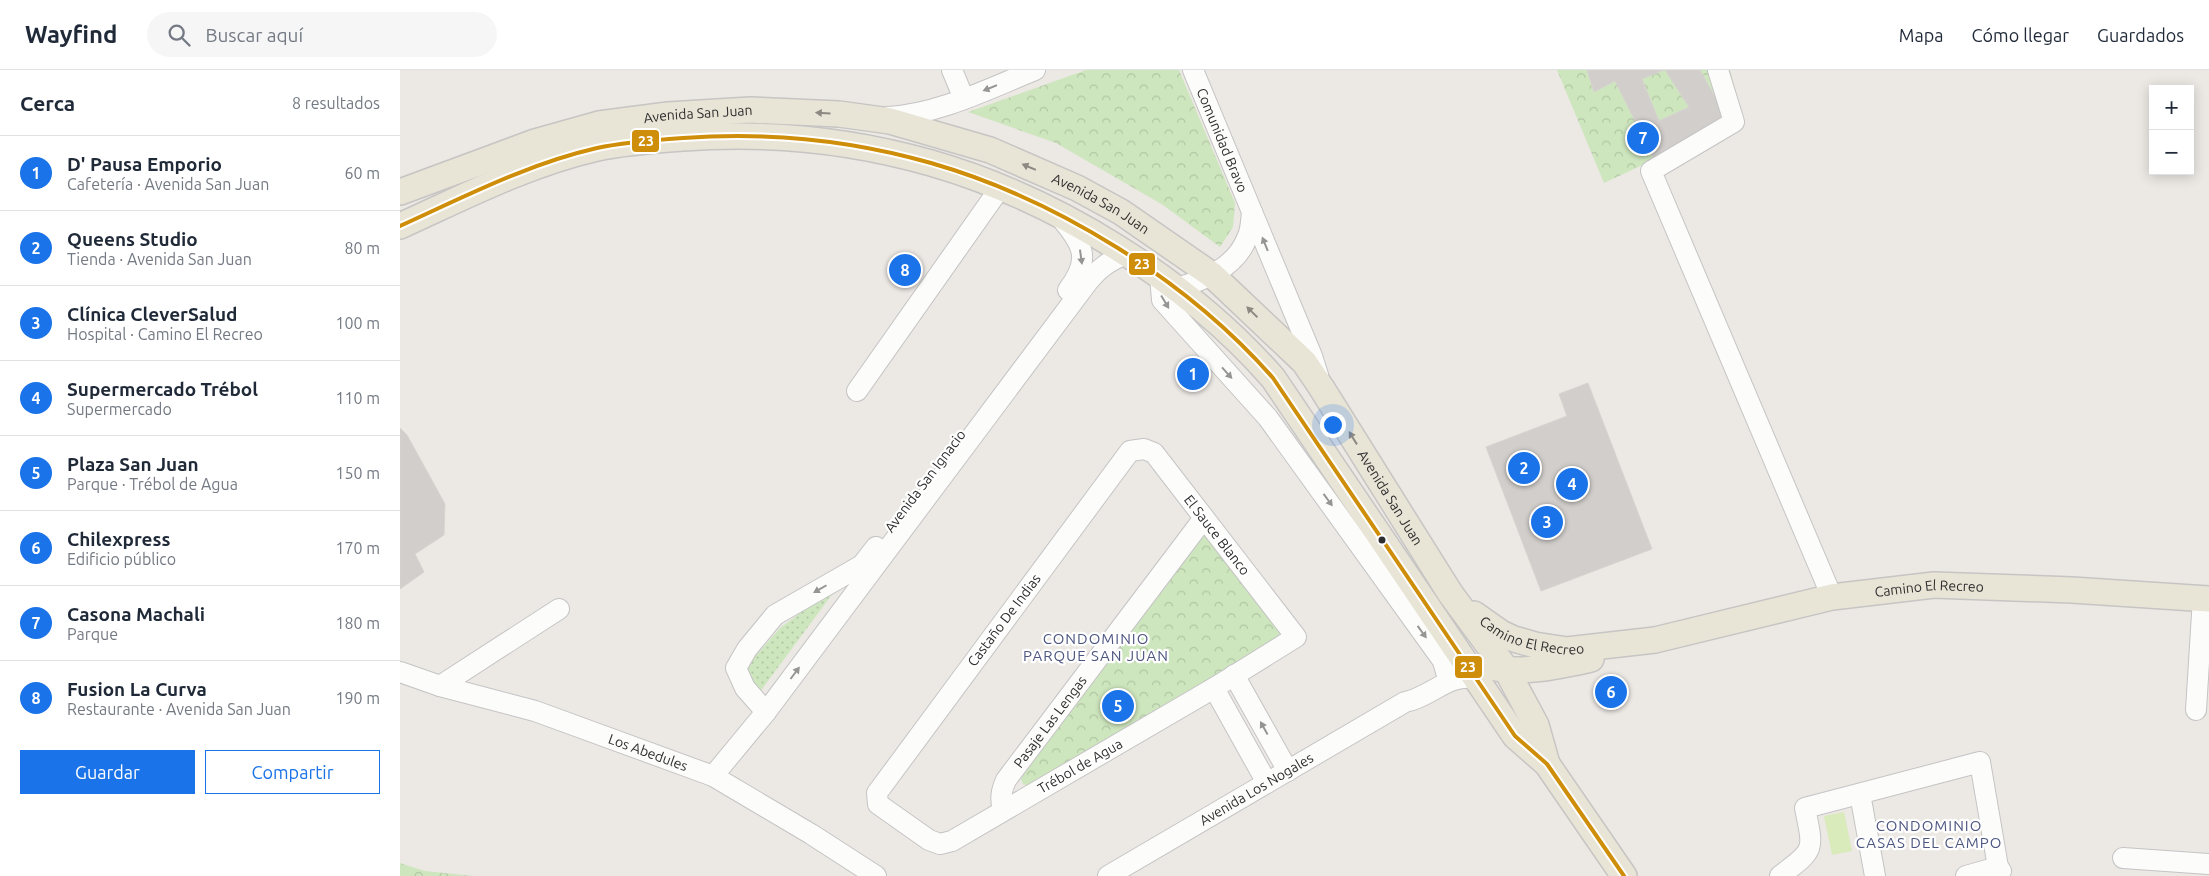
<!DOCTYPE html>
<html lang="es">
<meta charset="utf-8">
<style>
body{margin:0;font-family:Ubuntu,sans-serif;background:#f6f6f7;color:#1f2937}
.controls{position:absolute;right:15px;top:15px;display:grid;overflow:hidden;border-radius:0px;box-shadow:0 2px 12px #0003}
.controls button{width:45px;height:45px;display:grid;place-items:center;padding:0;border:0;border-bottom:1px solid #e0e1e3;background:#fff;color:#1f2937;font:25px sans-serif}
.you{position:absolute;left:932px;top:354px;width:18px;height:18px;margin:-12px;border:4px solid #fff;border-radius:50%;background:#1a73e8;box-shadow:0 0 0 8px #1a73e833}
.badge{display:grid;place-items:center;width:32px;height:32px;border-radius:50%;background:#1a73e8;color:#fff;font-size:16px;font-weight:700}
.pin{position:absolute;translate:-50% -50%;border:2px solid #fff;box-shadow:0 1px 5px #0006}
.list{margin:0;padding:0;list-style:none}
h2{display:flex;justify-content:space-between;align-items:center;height:65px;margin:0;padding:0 20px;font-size:21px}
h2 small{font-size:16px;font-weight:400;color:#747a83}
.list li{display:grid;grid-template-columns:32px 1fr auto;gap:15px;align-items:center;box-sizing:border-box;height:75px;padding:0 20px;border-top:1px solid #e0e1e3}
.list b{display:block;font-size:19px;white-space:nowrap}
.list p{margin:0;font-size:16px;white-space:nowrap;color:#747a83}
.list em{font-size:16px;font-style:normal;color:#747a83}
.actions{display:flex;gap:10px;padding:15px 20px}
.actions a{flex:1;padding:11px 0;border:1px solid #1a73e8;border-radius:0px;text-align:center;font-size:18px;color:#1a73e8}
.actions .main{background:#1a73e8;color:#fff}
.icon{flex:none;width:28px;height:28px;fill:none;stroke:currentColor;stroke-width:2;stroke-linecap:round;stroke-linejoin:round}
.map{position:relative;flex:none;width:1809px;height:806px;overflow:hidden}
header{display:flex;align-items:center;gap:30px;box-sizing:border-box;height:70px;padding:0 25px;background:#fff;border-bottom:1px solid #e0e1e3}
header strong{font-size:24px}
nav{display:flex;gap:28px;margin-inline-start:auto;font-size:18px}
.search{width:350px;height:45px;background:#f6f6f7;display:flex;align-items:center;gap:12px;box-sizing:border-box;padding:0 18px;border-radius:28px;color:#747a83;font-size:19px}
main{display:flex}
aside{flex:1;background:#fff}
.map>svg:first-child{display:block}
.grass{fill:url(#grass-dots)}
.forest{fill:url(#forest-crowns)}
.pitch{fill:#d9eabb}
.building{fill:#d1cecb;stroke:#d7d4d0}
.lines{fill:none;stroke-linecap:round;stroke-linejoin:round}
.minor-casing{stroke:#c5c4c5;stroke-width:22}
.major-casing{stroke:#c6c5c4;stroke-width:28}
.minor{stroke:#fcfcfb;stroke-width:20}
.major{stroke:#e8e4d6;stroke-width:25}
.bus-1-casing{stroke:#fff;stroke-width:8}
.bus-1{stroke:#cf8e09;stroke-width:4}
.oneway{fill:#959594}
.oneway2{fill:#8b8982}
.bus-dot{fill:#2e2e2e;stroke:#fff;stroke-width:2}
.labels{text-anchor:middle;stroke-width:4.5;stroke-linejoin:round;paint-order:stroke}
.street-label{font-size:14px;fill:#2e2e2e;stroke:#fff}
.neighbourhood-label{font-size:15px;letter-spacing:1px;fill:#4d5680;stroke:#fff}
.line-badge{stroke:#fff;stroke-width:2}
.badge-label{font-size:14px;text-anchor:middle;font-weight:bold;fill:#fff}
</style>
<header>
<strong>Wayfind</strong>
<div class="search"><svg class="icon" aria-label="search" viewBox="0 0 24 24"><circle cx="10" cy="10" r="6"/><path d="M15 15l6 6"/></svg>Buscar aquí</div>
<nav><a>Mapa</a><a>Cómo llegar</a><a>Guardados</a></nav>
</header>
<main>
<aside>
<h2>Cerca<small>8 resultados</small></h2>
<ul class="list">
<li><span class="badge">1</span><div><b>D' Pausa Emporio</b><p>Cafetería · Avenida San Juan</p></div><em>60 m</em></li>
<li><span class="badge">2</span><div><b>Queens Studio</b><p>Tienda · Avenida San Juan</p></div><em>80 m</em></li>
<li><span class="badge">3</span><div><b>Clínica CleverSalud</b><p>Hospital · Camino El Recreo</p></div><em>100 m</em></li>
<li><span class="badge">4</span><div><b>Supermercado Trébol</b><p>Supermercado</p></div><em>110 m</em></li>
<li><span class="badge">5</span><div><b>Plaza San Juan</b><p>Parque · Trébol de Agua</p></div><em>150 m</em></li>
<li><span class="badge">6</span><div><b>Chilexpress</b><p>Edificio público</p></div><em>170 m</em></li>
<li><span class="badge">7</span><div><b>Casona Machali</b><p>Parque</p></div><em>180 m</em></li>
<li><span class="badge">8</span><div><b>Fusion La Curva</b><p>Restaurante · Avenida San Juan</p></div><em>190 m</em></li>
</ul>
<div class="actions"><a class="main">Guardar</a><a>Compartir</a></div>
</aside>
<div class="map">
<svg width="1809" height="806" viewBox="0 0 1809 806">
<defs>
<pattern id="grass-dots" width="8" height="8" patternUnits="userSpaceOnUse" patternTransform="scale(1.25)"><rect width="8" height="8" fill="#cee6be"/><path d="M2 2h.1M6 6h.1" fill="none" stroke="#b1c6a4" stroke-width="1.8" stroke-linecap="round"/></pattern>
<pattern id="forest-crowns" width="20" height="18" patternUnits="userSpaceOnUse" patternTransform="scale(1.25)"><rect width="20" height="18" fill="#cee6be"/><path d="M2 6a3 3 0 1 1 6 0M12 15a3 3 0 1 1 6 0" fill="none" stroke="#b1c6a4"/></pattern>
</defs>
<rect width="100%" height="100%" fill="#ece8e4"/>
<polygon class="grass" points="439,515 359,623 345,598 380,558"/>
<g class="forest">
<polygon points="686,0 779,0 835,133 833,157 820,177 763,135 656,73 568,42"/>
<polygon points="1157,0 1330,0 1343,48 1204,113"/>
<polygon points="804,459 881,561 877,569 628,716 623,714 621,709 624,703 797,465"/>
<polygon points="0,793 25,801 74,806 0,806"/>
</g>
<polygon class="pitch" points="1444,742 1452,781 1432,785 1424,746"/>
<g class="building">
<polygon points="1187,0 1264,0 1242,9 1259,51 1289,37 1265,0 1300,0 1326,46 1253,87 1215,11 1194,22"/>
<polygon points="1188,313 1252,479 1141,521 1086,377 1167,346 1159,324"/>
<polygon points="0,358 7,365 45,434 44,465 15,484 24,502 0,519"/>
</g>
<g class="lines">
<g class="minor-casing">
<g id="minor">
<polyline points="552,0 564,29"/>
<path id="s1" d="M793 0 912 286 918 305"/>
<polyline points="1318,0 1334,52 1251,101 1432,527"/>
<path d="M488 47C539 44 588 19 635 0"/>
<path d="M660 147C683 174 692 189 668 220"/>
<polyline points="760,206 762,230 868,348 1043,591 1046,602"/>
<path d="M776 218C803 211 836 197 847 168 851 161 851 150 852 142"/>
<polyline points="457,321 600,118"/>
<polygon points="744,379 754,383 896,567 814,618 552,771 540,774 529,770 478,734 477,723 730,381"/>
<path id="s2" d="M0 602 40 616 135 641 313 706 411 764 476 806"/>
<polyline points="834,605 888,701"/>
<polyline points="40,616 159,539"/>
<polyline points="814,618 867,713"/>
<polyline points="1796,640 1803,528"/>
<polyline points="366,642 345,618 336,598 347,579 375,545 462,495 476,477"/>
<path d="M313 706 366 642 687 213C699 198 709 191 726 184"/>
<polyline points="1460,724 1475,806"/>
<path id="s3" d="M603 740C600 729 601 721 606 710L804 448"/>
<polyline points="1723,788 1809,794"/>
<path id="s4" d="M708 806 1005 632C1030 628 1049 602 1076 609"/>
<path d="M1380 806C1415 779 1414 782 1405 738L1580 692 1598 797 1591 806"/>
<polyline points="1566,806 1598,797 1601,801"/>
</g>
</g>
<g class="major-casing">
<g id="major">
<path id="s5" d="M0 122 135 72 199 54 268 45 350 40 439 44 490 51 590 80 677 118 721 142 812 205 828 220 904 292 921 317 1050 523 1106 599 1136 655 1147 694"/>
<path d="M0 156C64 127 127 94 197 78 225 72 254 70 283 68 365 62 451 70 531 93 656 129 787 210 873 308L1115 666 1147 694 1224 806"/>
<path id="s6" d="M1074 544 1101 563 1114 569 1135 575 1167 580 1255 570 1432 527 1534 515 1672 520 1809 529"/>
<path d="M1092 597C1119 605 1163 595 1191 589"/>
</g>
</g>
<use href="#minor" class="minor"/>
<use href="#major" class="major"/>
<g class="bus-1-casing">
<path id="bus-1" d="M0 156C64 127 127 94 197 78 225 72 254 70 283 68 365 62 451 70 531 93 656 129 787 210 873 308L1115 666 1147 694 1224 806"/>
</g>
<use href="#bus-1" class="bus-1"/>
</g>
<defs><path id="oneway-solid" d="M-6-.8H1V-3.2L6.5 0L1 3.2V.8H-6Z" transform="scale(1.25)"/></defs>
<g class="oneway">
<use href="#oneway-solid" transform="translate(590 18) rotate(158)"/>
<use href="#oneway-solid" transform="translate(865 174) rotate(-112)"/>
<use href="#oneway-solid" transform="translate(681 187) rotate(82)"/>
<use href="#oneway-solid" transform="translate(765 232) rotate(59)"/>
<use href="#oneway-solid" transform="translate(827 303) rotate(48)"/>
<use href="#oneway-solid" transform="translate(928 430) rotate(54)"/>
<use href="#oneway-solid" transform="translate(420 519) rotate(150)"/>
<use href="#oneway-solid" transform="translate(1022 562) rotate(54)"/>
<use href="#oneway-solid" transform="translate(395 603) rotate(-53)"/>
<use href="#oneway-solid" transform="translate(864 658) rotate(-119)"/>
</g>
<g class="oneway2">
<use href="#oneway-solid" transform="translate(423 43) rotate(-177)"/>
<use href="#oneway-solid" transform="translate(629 97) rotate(-157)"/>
<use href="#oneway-solid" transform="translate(852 242) rotate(-136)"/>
<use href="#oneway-solid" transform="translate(953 368) rotate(-122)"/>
</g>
<circle class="bus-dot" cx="982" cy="470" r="4.5"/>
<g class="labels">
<g class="street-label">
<text dy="5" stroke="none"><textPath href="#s5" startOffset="310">Avenida San Juan</textPath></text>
<text dy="5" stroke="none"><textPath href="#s1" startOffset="76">Comunidad Bravo</textPath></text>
<text dy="5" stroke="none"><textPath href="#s5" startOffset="730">Avenida San Juan</textPath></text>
<text transform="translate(525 411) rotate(-53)" y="5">Avenida San Ignacio</text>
<text dy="5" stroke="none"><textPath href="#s5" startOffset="1150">Avenida San Juan</textPath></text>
<text transform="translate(817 465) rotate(52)" y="5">El Sauce Blanco</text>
<text dy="5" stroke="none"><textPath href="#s6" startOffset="470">Camino El Recreo</textPath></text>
<text transform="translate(604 550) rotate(-53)" y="5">Castaño De Indias</text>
<text dy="5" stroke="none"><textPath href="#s6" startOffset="64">Camino El Recreo</textPath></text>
<text dy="5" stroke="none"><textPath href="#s3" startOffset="104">Pasaje Las Lengas</textPath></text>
<text dy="5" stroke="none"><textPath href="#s2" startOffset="261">Los Abedules</textPath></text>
<text transform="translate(680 696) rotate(-30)" y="5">Trébol de Agua</text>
<text dy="5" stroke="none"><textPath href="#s4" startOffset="172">Avenida Los Nogales</textPath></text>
</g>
<g class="neighbourhood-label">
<text x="696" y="574">CONDOMINIO<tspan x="696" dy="17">PARQUE SAN JUAN</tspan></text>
<text x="1529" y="761">CONDOMINIO<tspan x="1529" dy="17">CASAS DEL CAMPO</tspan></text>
</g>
</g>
<g class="line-badge">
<rect x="231" y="59" width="29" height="24" rx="5" fill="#cf8e09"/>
<rect x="728" y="182" width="28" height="24" rx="5" fill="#cf8e09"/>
<rect x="1054" y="585" width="29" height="24" rx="5" fill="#cf8e09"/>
</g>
<g class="badge-label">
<text x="246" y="76">23</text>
<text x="742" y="199">23</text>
<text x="1068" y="602">23</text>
</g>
</svg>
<div class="controls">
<button>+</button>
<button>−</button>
</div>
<div class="you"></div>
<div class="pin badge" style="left:793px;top:304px">1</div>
<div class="pin badge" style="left:1124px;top:398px">2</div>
<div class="pin badge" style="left:1147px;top:452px">3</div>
<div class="pin badge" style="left:1172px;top:414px">4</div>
<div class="pin badge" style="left:718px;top:636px">5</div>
<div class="pin badge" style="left:1211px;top:622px">6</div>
<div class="pin badge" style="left:1243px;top:68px">7</div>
<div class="pin badge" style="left:505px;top:200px">8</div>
</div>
</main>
